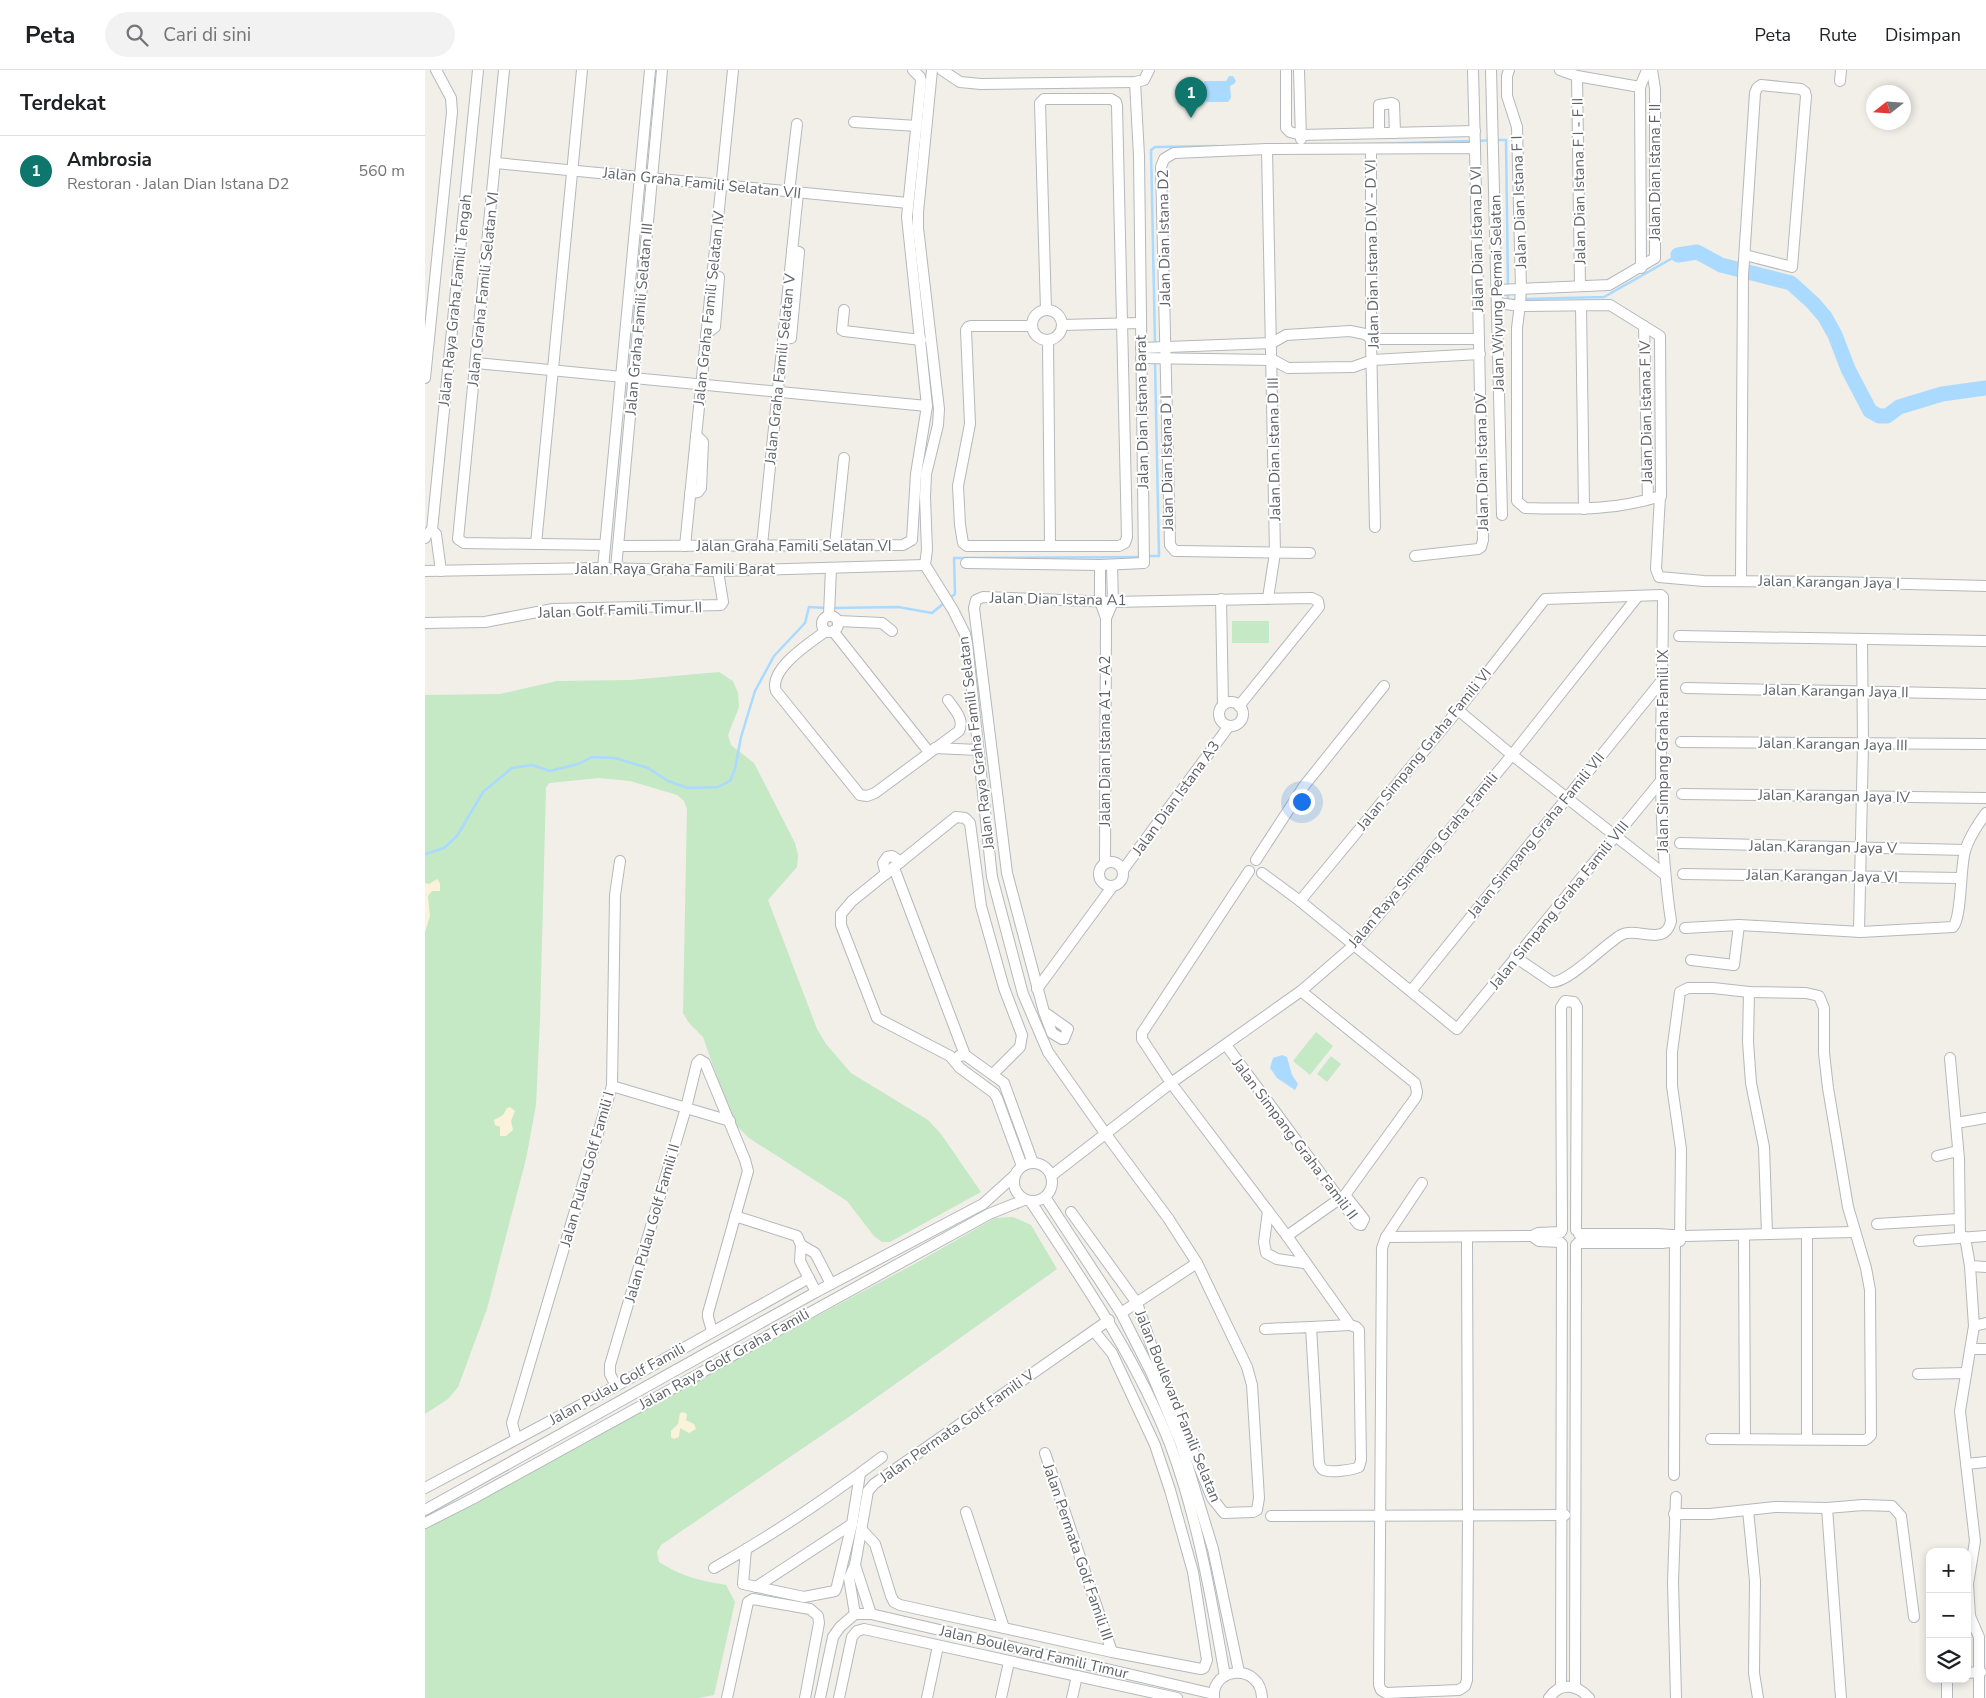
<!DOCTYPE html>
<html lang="id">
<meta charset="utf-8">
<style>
body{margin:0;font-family:"Nunito Sans",sans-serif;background:#f2f2f2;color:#202124}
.controls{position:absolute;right:15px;bottom:15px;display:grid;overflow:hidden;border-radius:10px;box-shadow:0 2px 8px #0003}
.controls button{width:45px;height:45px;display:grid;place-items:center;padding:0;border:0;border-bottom:1px solid #e0e0e0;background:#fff;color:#202124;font:25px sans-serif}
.compass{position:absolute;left:1441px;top:15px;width:45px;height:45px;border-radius:50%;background:#fff;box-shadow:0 2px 8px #0003;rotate:253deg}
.you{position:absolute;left:876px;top:731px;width:18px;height:18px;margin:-12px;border:4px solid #fff;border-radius:50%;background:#1a73e8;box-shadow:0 0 0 8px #1a73e833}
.badge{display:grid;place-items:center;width:32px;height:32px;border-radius:50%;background:#0f766e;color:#fff;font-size:16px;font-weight:700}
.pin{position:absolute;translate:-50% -41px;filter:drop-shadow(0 1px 2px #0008)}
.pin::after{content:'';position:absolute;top:26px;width:18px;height:15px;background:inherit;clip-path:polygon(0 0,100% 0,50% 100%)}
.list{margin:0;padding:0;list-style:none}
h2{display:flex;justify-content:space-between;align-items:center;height:65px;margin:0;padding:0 20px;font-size:21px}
h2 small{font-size:16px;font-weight:400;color:#757577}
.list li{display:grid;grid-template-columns:32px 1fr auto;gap:15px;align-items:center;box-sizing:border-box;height:70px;padding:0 20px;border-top:1px solid #e0e0e0}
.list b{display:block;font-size:19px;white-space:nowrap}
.list p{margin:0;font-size:16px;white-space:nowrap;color:#757577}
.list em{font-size:16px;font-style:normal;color:#757577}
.icon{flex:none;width:28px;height:28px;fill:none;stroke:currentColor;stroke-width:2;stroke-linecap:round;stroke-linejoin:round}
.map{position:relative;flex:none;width:1561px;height:1628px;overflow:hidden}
header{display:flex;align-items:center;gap:30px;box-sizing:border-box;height:70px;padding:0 25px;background:#fff;border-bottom:1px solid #e0e0e0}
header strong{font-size:24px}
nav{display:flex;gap:28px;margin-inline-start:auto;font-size:18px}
.search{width:350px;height:45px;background:#f2f2f2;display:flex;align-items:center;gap:12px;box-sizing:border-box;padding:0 18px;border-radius:28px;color:#757577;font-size:19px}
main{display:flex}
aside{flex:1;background:#fff}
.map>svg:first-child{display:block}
.green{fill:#c5e8c5}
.sand{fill:#fbf3d9}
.water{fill:#aadaff}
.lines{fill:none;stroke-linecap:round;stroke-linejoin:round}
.stream{stroke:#aadaff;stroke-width:2.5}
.river{stroke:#aadaff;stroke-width:15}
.minor-casing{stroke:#b5b8bc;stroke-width:12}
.minor{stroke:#fff;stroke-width:10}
.labels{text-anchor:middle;stroke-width:4;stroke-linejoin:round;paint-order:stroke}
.street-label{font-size:15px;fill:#5f6368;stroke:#fff}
</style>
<header>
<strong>Peta</strong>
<div class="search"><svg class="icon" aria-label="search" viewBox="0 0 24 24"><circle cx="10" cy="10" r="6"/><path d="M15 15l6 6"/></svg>Cari di sini</div>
<nav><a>Peta</a><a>Rute</a><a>Disimpan</a></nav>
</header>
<main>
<aside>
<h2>Terdekat<small></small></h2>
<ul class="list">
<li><span class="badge">1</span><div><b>Ambrosia</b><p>Restoran · Jalan Dian Istana D2</p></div><em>560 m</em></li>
</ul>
</aside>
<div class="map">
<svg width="1561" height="1628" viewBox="0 0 1561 1628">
<rect width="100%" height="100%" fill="#f1efe8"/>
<g class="green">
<rect x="807" y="551" width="37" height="22"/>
<polygon points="294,602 308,611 313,623 314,637 303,665 306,675 329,693 370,773 373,785 372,797 343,830 392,959 401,974 426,1003 503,1050 516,1064 556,1122 465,1172 457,1172 449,1166 422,1131 324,1068 313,1057 304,1041 278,967 264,953 258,943 262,739 259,731 252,725 205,711 174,708 124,713 121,718 115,949 111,1035 101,1089 62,1239 33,1317 23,1329 0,1344 0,625 75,624 132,611 205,610"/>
<polygon points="891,962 908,976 885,1005 868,991"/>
<polygon points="906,986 916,994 902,1012 892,1004"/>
<path d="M588 1147 606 1155 632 1199 431 1342 236 1475 232 1482 234 1492C258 1507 273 1510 301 1515L310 1532 289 1625 274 1628H0V1455L493 1192 570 1148Z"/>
</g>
<g class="sand">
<polygon points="12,809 15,813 15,821 7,821 3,826 5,846 0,862 0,813 4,814"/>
<polygon points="85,1037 90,1041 86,1051 88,1060 81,1066 75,1066 75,1057 70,1055 69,1050 78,1045 82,1038"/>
<polygon points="258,1342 262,1344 261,1350 269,1354 271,1359 264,1363 255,1358 254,1367 249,1369 246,1367 246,1361 253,1354 255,1343"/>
</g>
<g class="water">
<polygon points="804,6 808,6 811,11 809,14 805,16 806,28 803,32 781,32 779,11 801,11"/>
<polygon points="857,985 862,987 867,1005 873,1014 870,1020 852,1008 845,998 848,988"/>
</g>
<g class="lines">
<g class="stream">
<polyline points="1071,70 1081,70 1083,217"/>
<polyline points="1054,71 1066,70"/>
<polyline points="944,74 1048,71"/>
<polyline points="1083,223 1083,230 1093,230"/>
<polyline points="1099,229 1179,227 1253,185"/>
<polyline points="730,274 726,80 730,77 791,76"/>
<polyline points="722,486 734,486 730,292"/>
<polyline points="524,529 530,524 529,488 717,487"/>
<polyline points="406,538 473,537 507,543 519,533"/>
<polyline points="0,784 19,778 32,766 58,722 87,698 107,695 125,701 153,694 167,687 190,688 223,698 243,711 263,718 293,717 305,711 310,699 316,667 330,621 349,586 380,553 384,537 401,538"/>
</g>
<polyline class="river" points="1253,185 1272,182 1296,195 1366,213 1388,233 1400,247 1410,265 1423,299 1445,341 1454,346 1462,346 1474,337 1517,324 1561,318"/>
<g class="minor-casing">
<g id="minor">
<polyline points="79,0 33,469 39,473 180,475"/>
<polyline points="507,0 493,142 493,158 514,339 513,355 501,404 500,427 502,480 500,495 528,540 540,564 542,573 567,807 598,924 623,982 680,1063 743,1148 772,1193 822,1297 827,1315 834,1428 832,1440 828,1442 799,1443 787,1428 734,1298 712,1233 646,1142"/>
<polyline points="517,0 535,12 556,14 710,12 719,10 724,0"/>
<polyline points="861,0 861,58 865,62 876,65 1050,61"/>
<polyline points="874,0 876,69"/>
<polyline points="1048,0 1050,78"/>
<polyline points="1066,0 1077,445"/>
<polyline points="1135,0 1152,6 1215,17"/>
<polyline points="1152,6 1155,216"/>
<polyline points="1415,11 1416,0"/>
<polyline points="429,52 492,56"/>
<polyline points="954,63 954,35 967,33 969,34 970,63"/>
<polyline points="842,79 850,483 843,528"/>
<polyline points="946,79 946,269 950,457"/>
<polyline points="71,93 483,133"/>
<polyline points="364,122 372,54"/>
<polyline points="1216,198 1215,17 1222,0"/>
<polyline points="1072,220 1184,215 1230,188 1230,19 1227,0"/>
<path d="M1073 233 1095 236 1185 235 1235 266 1236 426C1189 441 1149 439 1100 438L1092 431V258C1093 250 1094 242 1095 234L1096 219 1092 57 1082 26V6L1084 0"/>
<polyline points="1156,236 1159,439"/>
<polyline points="419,240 417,260 419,261 496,270"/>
<circle cx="622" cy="255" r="15"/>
<polyline points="637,255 715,253"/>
<polyline points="607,256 546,256 543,257 541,260 545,354 533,416 535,455 538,473 542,476 694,476 700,473 702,467 692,36 691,32 686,29 619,29 615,33 621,240"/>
<polyline points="1219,256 1223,429"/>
<polyline points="281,264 290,257 294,207"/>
<polyline points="358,269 366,268 374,182 367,180"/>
<polyline points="946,269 1054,269"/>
<polyline points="623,270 625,475"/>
<polyline points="847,273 861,265 925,261 940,264 946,269"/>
<polyline points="716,278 847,273"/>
<polyline points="716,288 848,290"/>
<polyline points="848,290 863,298 928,297 948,290 1055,284"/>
<polyline points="51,293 502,336"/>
<polyline points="0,308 27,42 26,28 11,0"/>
<polyline points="265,424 273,422 276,418 278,372 271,365"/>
<polyline points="1235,426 1231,499 1234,507 1279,511 1406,512 1561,516"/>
<polyline points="0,468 2,464 7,460"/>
<polyline points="111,474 157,0"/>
<polyline points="337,475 373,123"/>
<polyline points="410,475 419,388"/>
<polyline points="193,476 478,475 487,470 491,404 502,336 482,147 496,11 495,7 488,0"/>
<polyline points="260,476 308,0"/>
<polyline points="885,483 754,481 750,481 745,475 736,97 739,89 749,83 842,79 1050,78 1058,470 1056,477 1053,479 990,486"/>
<polyline points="541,493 675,495 719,493 714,86 710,12"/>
<polyline points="675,495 675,531 681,548 688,532 687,495"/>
<polyline points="178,498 225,0"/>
<polyline points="191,498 237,0"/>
<polyline points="0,501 178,498 293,501 500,495"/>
<polyline points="16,501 11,464 7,460 53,0"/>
<polyline points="1316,511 1318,205 1330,23 1332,18 1336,15 1376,19 1380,22 1381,26 1367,197 1320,185"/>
<polyline points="796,529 798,635"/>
<polyline points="404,545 406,498"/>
<circle cx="405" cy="554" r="8"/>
<polyline points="413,551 457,553 467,561"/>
<polyline points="0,553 60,552 128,539 296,535 298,532 293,501"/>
<path d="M401 561C386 572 343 599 351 621L435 725 442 726 450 723 534 661C540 649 529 639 523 630"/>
<polyline points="408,561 504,682"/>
<polyline points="1254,566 1561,571"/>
<polyline points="1261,618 1561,624"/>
<circle cx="806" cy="644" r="12"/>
<polyline points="1033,640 1087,685 1239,804"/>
<polyline points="1256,672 1561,674"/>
<polyline points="510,678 553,680"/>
<polyline points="1257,724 1561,728"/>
<polyline points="1255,773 1540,780"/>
<polyline points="831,790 879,716 959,616"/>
<circle cx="686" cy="804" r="12"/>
<polyline points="680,793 681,548"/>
<polyline points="469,798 540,985"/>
<polyline points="698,800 804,656"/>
<path d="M824 801 717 963V969L746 1013 862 1166 925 1255 931 1257 934 1260 936 1390 934 1397C928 1400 905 1403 899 1400 896 1399 896 1397 894 1394L886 1257 840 1259"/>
<polyline points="837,803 875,831 1032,959 1235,712"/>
<polyline points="461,804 458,793 462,787 467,786 476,792"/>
<polyline points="1258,804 1535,808"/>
<path d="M875 831 1033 640 1120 529 1236 525 1238 527C1238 636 1230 744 1246 851 1240 878 1212 856 1196 865 1179 875 1143 913 1127 912L1090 887"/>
<path d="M1260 858 1314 855 1436 862 1528 857C1537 847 1535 798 1540 781 1544 767 1553 754 1561 743"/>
<polyline points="1434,862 1438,674 1437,569"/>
<polyline points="1266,890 1309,895 1314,855"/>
<polyline points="612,919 687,817"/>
<polyline points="986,921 1238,609"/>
<polyline points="1324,922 1323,972 1326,1013 1339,1077 1342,1164"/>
<polyline points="619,942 643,959 639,969 637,969 627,963 619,942 582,803 549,538 551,530 558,527 688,532 887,528 893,531 894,537 814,636"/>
<polyline points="801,975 933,1154 936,1155 939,1149 920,1125"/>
<polyline points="534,986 540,985 579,1013 608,1093"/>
<polyline points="1525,988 1534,1089 1535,1167"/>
<polyline points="568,1004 595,977 597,965 579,918 556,836 545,753 540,748 531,747 427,831 416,844 416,855 452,948 525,986 535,998 569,1023 572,1028 597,1096"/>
<polyline points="187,1016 305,1051"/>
<polyline points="1531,1053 1561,1048"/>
<polyline points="1512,1086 1533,1081"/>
<circle cx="608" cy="1112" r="19"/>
<polyline points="626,1106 746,1013 876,921 928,876 1087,685 1213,526"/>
<polyline points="997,1113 961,1167 957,1178 954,1615 956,1620 961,1623 1034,1620 1040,1616 1042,1610 1043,1444 1042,1168"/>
<polyline points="620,1127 696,1243 727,1304 756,1374 788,1479 814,1602"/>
<path d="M606 1132C657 1210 711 1287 745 1374 773 1449 786 1527 800 1606"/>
<polyline points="843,1141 839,1172 841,1183 852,1189 879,1193"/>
<polyline points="310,1146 372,1166 376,1175 375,1191 391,1222"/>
<polyline points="1452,1154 1534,1149"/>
<polyline points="1137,1160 1136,937 1140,931 1149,932 1152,937 1151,1160"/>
<polyline points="1154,1164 1232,1164 1260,1166 1429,1162"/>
<polyline points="1382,1164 1382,1369"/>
<polyline points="1319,1165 1320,1369"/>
<polyline points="862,1166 920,1125 991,1027 992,1022 990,1013 876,921"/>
<polyline points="961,1167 1107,1166"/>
<polyline points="1540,1167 1545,1196 1549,1256 1535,1341 1550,1471 1543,1514 1545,1546 1554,1567 1554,1628"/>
<polyline points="1255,1171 1256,1079 1247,1016 1247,982 1255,922 1263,918 1288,918 1324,922 1381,923 1394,926 1399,938 1399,983 1403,1018 1423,1137 1441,1198 1445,1220 1446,1365 1443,1368 1440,1370 1286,1369"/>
<polyline points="1494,1171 1561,1166"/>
<polyline points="1135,1172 1114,1171 1107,1166 1113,1163 1136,1162"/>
<polyline points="1153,1173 1237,1173 1253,1171"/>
<polyline points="376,1175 390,1183 406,1214"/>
<polyline points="1545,1196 1561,1197"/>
<polyline points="696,1243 772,1193"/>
<polyline points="1549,1256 1561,1253"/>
<polyline points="886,1257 925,1255"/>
<polyline points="1546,1279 1561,1279"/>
<polyline points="1493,1304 1541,1303"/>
<polyline points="191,1316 185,1304 185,1295 261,1038 272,993 275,990 280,993 320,1090 323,1101 283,1243 283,1247 287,1261"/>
<polyline points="91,1368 87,1353 187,1016 190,825 195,791"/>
<polyline points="620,1383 687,1582"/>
<polyline points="1541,1394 1561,1392"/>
<polyline points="1249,1405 1250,1165"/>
<polyline points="0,1418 191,1316 384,1208"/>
<polyline points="1402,1438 1416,1628"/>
<polyline points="0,1440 391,1222 558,1134 589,1106"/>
<polyline points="1323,1440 1330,1511 1329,1603 1333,1628"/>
<polyline points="541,1442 579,1558"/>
<polyline points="1249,1444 1285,1444 1350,1437 1402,1438 1438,1435 1467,1436 1476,1446 1489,1547"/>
<polyline points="846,1446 1140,1445"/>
<polyline points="0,1453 49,1428 564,1144 599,1130"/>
<polyline points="437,1460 450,1474 466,1526 469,1532 475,1535 687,1582 776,1599 779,1598 782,1590 768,1502 745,1420 730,1375 687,1283 669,1261"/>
<polyline points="321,1479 318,1514 379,1527 410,1521 412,1516 427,1454"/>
<polyline points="430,1495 446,1544"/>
<path d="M289 1498C347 1465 404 1427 457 1387"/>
<polyline points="331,1517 427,1454 435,1404"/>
<polyline points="430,1544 424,1508 430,1495 443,1421 449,1414 684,1250"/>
<polyline points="430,1544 446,1544 789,1624"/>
<polyline points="1542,1603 1556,1602"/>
<polyline points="1136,1617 1137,1174"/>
<polyline points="1150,1617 1151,1175"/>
<polyline points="302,1628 323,1532 328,1529 385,1539 393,1546 394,1553 380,1628"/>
<polyline points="395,1628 408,1567 415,1557 430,1544"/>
<polyline points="414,1628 427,1567 432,1561 439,1559 752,1628"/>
<polyline points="502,1628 513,1576"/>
<polyline points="576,1628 584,1592"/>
<polyline points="647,1628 652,1606"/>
<path d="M789 1628C786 1596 836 1593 837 1628"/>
<path d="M1124 1628C1135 1612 1152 1614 1164 1628"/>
<polyline points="1251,1628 1248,1512 1251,1427"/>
<polyline points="1522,1628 1522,1609"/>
</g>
</g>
<use href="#minor" class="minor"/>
</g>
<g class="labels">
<g class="street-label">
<text transform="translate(1230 102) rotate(-90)" y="5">Jalan Dian Istana F II</text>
<text transform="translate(1154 111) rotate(-91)" y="5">Jalan Dian Istana F I - F II</text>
<text transform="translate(277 113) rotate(6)" y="5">Jalan Graha Famili Selatan VII</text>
<text transform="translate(1094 132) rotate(-92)" y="5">Jalan Dian Istana F I</text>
<text transform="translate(739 168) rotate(-91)" y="5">Jalan Dian Istana D2</text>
<text transform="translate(1052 169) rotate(-91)" y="5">Jalan Dian Istana D VI</text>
<text transform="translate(947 184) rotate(-91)" y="5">Jalan Dian Istana D IV - D VI</text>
<text transform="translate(58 219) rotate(-84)" y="5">Jalan Graha Famili Selatan VI</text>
<text transform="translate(1072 223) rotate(-91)" y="5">Jalan Wiyung Permai Selatan</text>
<text transform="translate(30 230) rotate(-84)" y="5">Jalan Raya Graha Famili Tengah</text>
<text transform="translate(284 238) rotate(-84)" y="5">Jalan Graha Famili Selatan IV</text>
<text transform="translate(214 249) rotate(-85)" y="5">Jalan Graha Famili Selatan III</text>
<text transform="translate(355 299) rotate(-84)" y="5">Jalan Graha Famili Selatan V</text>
<text transform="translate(717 342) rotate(-91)" y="5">Jalan Dian Istana Barat</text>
<text transform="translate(1221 342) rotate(-91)" y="5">Jalan Dian Istana F IV</text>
<text transform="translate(849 379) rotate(-91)" y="5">Jalan Dian Istana D III</text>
<text transform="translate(1057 392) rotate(-91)" y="5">Jalan Dian Istana DV</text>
<text transform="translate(742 393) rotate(-91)" y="5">Jalan Dian Istana D I</text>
<text x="369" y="481">Jalan Graha Famili Selatan VI</text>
<text x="250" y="504">Jalan Raya Graha Famili Barat</text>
<text transform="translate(1404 512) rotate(1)" y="5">Jalan Karangan Jaya I</text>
<text transform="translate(633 529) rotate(1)" y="5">Jalan Dian Istana A1</text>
<text transform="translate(195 540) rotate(-2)" y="5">Jalan Golf Famili Timur II</text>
<text transform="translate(1411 621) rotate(1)" y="5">Jalan Karangan Jaya II</text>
<text transform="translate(680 671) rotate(-90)" y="5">Jalan Dian Istana A1 - A2</text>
<text transform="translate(551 673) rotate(-97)" y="5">Jalan Raya Graha Famili Selatan</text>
<text transform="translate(1408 674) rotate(1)" y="5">Jalan Karangan Jaya III</text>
<text transform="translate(999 679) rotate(-51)" y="5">Jalan Simpang Graha Famili VI</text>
<text transform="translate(1238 681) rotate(-90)" y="5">Jalan Simpang Graha Famili IX</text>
<text transform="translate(1409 726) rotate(1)" y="5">Jalan Karangan Jaya IV</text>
<text transform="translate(751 728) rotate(-54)" y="5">Jalan Dian Istana A3</text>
<text transform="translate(1111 765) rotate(-51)" y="5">Jalan Simpang Graha Famili VII</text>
<text transform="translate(1398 777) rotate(1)" y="5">Jalan Karangan Jaya V</text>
<text transform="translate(998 790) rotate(-50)" y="5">Jalan Raya Simpang Graha Famili</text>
<text transform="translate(1397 806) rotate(1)" y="5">Jalan Karangan Jaya VI</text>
<text transform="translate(1134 835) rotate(-51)" y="5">Jalan Simpang Graha Famili VIII</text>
<text transform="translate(870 1069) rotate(53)" y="5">Jalan Simpang Graha Famili II</text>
<text transform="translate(162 1099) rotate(-74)" y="5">Jalan Pulau Golf Famili I</text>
<text transform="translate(227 1153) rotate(-74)" y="5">Jalan Pulau Golf Famili II</text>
<text transform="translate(299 1289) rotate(-29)" y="5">Jalan Raya Golf Graha Famili</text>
<text transform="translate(192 1314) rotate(-29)" y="5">Jalan Pulau Golf Famili</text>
<text transform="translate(753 1336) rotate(68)" y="5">Jalan Boulevard Famili Selatan</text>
<text transform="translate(532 1356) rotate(-35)" y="5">Jalan Permata Golf Famili V</text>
<text transform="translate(653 1482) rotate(71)" y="5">Jalan Permata Golf Famili III</text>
<text transform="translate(609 1582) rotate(13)" y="5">Jalan Boulevard Famili Timur</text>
</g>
</g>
</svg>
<div class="controls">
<button>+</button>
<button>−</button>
<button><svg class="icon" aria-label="layers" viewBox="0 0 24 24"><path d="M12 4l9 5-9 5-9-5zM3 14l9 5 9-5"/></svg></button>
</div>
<svg class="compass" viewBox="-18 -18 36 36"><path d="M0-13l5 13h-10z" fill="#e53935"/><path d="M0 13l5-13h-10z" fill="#757577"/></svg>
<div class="you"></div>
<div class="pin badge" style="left:766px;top:48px">1</div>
</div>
</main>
